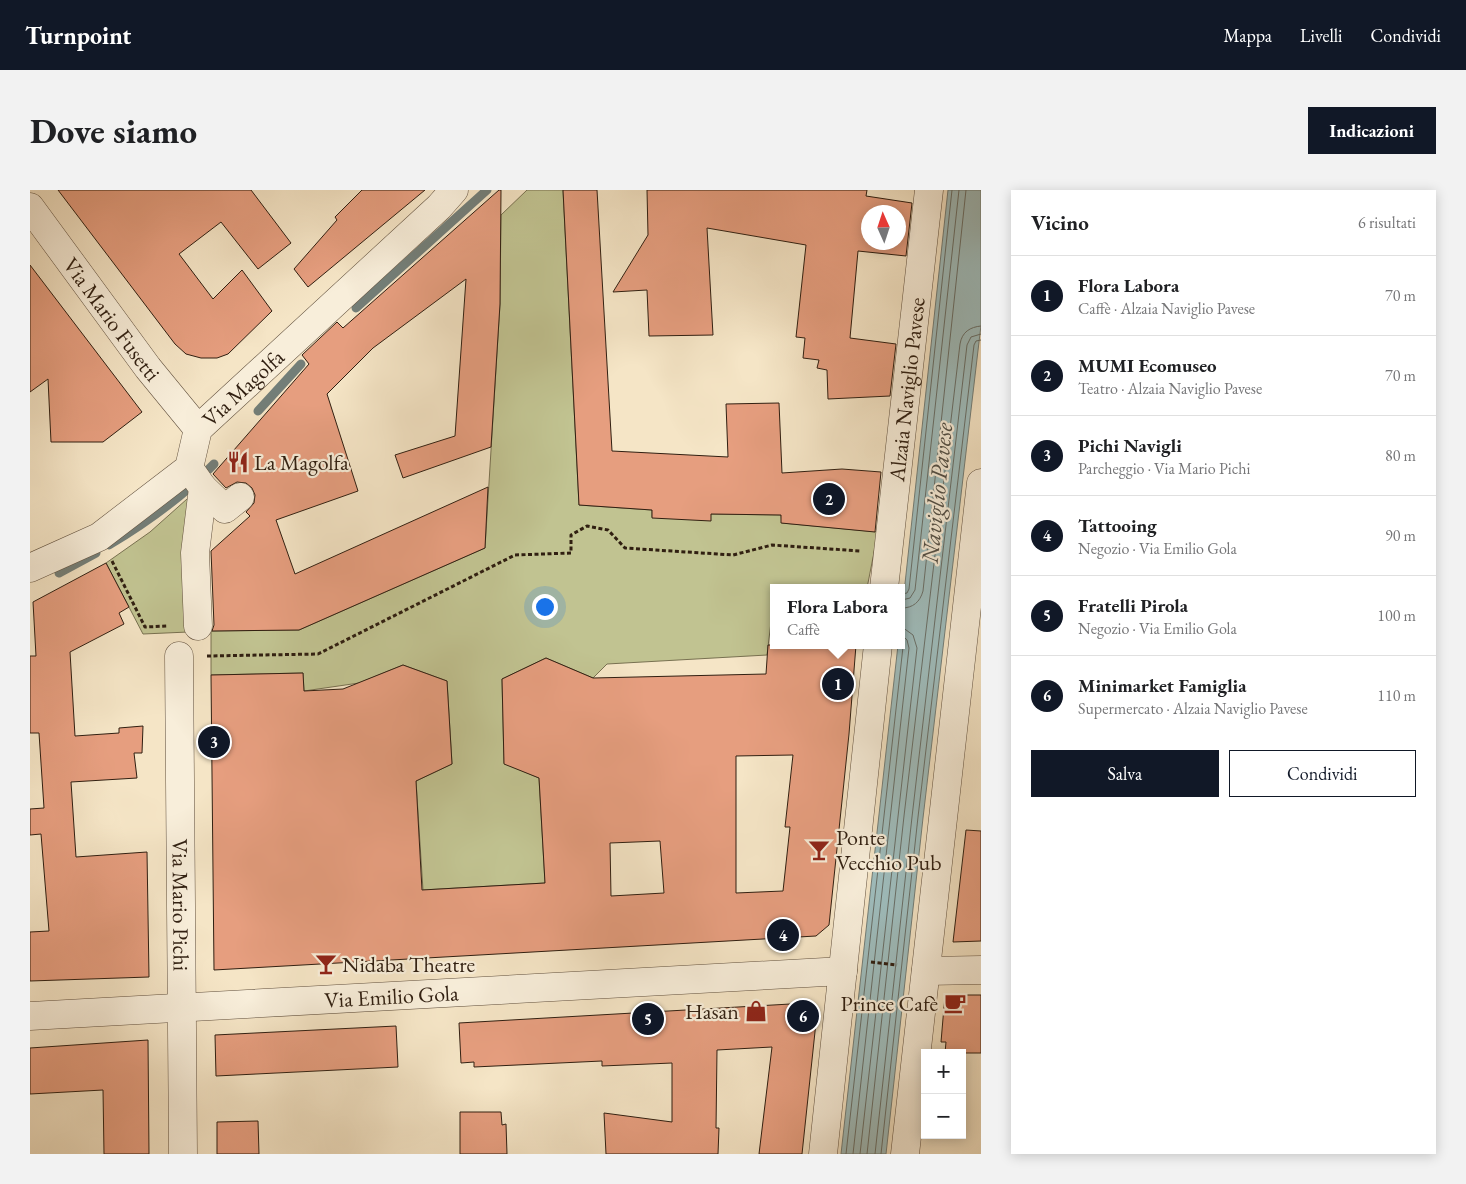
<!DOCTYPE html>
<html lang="it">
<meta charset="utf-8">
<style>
body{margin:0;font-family:"EB Garamond",serif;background:#f2f2f2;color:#202124}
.controls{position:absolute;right:15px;bottom:15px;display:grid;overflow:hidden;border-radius:0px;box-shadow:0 2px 12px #0003}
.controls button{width:45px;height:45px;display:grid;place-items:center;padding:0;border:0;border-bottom:1px solid #e0e0e0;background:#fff;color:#202124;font:25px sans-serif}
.compass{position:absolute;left:831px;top:15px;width:45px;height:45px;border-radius:50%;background:#fff;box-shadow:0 2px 12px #0003;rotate:357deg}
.you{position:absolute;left:514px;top:416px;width:18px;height:18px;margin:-12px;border:4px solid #fff;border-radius:50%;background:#1a73e8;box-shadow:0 0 0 8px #1a73e833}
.badge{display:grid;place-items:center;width:32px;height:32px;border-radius:50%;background:#111827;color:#fff;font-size:16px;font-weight:700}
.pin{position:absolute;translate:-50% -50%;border:2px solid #fff;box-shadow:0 1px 5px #0006}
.popup{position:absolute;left:740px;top:394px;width:135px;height:65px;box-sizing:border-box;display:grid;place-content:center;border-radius:0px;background:#fff;filter:drop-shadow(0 1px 4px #0005);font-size:16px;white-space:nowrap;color:#757577}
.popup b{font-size:19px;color:#202124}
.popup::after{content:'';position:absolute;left:50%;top:100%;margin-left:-10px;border:10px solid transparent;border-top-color:#fff}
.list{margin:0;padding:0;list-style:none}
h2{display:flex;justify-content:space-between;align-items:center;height:65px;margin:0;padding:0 20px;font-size:21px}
h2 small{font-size:16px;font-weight:400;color:#757577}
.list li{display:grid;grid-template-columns:32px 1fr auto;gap:15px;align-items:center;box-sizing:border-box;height:80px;padding:0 20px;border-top:1px solid #e0e0e0}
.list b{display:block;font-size:19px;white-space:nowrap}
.list p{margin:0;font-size:16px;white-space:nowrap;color:#757577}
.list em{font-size:16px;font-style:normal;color:#757577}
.actions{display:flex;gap:10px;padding:15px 20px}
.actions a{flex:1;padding:11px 0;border:1px solid #111827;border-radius:0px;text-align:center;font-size:18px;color:#111827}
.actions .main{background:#111827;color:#fff}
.map{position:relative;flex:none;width:951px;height:964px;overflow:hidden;border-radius:0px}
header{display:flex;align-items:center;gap:30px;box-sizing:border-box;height:70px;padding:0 25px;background:#111827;color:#fff}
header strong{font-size:24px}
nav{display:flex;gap:28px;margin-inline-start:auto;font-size:18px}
.intro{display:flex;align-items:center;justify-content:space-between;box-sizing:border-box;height:120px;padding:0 30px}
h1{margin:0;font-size:35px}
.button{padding:12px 22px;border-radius:0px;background:#111827;color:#fff;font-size:18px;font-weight:700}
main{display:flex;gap:30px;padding:0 30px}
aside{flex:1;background:#fff;border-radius:0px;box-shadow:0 2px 12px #0003}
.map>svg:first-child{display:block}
.green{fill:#c1c391;stroke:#787151}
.water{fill:#9fbdbd;stroke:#737e78}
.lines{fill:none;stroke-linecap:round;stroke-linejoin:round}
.shore{stroke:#686e67;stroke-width:1}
.stream{stroke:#737e78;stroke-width:9}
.building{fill:#e69e7f;stroke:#301f11;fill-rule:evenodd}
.minor-casing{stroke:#61503e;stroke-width:29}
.path{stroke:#301f11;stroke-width:3;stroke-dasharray:4 2.5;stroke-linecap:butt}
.minor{stroke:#f8eeda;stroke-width:28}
.labels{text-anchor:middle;stroke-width:4.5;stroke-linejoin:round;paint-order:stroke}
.street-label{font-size:22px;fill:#301f11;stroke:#f8eeda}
.poi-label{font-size:22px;fill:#301f11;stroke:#f8eeda;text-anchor:start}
.water-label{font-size:24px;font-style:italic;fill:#514e45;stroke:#f8eeda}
</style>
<header>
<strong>Turnpoint</strong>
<nav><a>Mappa</a><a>Livelli</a><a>Condividi</a></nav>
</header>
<div class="intro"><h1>Dove siamo</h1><a class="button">Indicazioni</a></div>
<main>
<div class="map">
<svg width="951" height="964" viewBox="0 0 951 964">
<rect width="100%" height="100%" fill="#f5e5c6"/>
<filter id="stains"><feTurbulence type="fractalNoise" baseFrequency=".004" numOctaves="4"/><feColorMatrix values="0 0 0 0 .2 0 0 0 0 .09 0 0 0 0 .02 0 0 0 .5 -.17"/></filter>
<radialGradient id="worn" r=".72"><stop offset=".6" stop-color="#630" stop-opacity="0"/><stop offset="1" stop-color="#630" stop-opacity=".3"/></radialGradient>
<polygon class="green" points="497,0 533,0 549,315 622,320 622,327 681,324 751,325 752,333 848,342 837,398 744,398 744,432 741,432 737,465 577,474 563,488 516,468 472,489 474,573 509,588 515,693 393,700 386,591 422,574 417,491 373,475 329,493 274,501 273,483 181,485 181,441 113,444 76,373 120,342 166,301 177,364 181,441 269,440 455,358 470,114 471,25"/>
<polygon class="water" points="918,0 951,0 951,135 893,628 856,964 811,964 868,455 872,455 872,421"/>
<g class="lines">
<g class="shore">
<polyline points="872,404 877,403 879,399 922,0"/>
<polyline points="872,410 880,408 885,400 929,0"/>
<path d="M872 418C883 418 890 412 893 401L936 0"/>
<polyline points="816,964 873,457 872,453"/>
<polyline points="823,964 879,458 877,450 872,445"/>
<polyline points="830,964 887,458 883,445 872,437"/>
<path d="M837 964 874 626 930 154C932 142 940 137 951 136"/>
<polyline points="845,964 882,627 937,155 941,147 951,144"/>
<polyline points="851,964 888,627 944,155 946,151 951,150"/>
</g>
<g class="stream">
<polyline points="326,118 457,0"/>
<polyline points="228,221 271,174"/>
<polyline points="179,279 184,274"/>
<path d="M79 355C109 337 135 319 160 297"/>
<polyline points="29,383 66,363"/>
</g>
</g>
<g class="building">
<polygon points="28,0 221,0 261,53 228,79 191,32 149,64 183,109 212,80 242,121 198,164 187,168 171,168 156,164 145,154"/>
<polygon points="332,0 395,0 278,97 264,79 307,30 305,27"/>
<polygon points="469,0 471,0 470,114 461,257 373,288 365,265 425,246 436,89 343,158 297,204 328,301 246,330 265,384 458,297 455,358 269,440 182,441 184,435 181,361 220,326 216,322 224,313 225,305 222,298 216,293 207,292 196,298 183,284 279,174 272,165 307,132 313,138"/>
<polygon points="533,0 567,0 582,261 698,267 696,214 749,213 752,283 812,279 851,282 845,342 751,333 751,325 681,324 681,331 622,328 622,320 549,315"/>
<path d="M617 0H837L836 6 882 13 876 66 828 61 820 148 866 154 860 206 798 209 797 180 787 178 789 170 773 168 775 148 766 147 776 55 677 38 683 145 619 146 617 100 583 102 618 45ZM838 22H868V52H838Z"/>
<polygon points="0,75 112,222 73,252 21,252 18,189 0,202"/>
<polygon points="76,373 99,417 89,423 94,434 40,462 45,546 89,543 89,538 113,536 112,563 104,563 107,588 41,592 46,667 117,662 119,787 0,791 0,742 19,741 11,644 0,645 0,619 14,618 9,543 0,543 0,466 6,466 3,412"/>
<path d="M738 455H826L819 544 799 735 786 746 184 780 181 485 273 483 274 501 313 499 373 475 417 491 422 574 386 591 392 700 515 693 509 588 474 574 472 489 516 468 563 488 736 484ZM763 565 755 637H760L753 701 706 703V566ZM630 651 634 703 581 706 580 653Z"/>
<polygon points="936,640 951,641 951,751 923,752"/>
<polygon points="915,805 951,805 951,863 915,863 916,852 911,852"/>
<polygon points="778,813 787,823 772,964 729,964 742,857 687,860 686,938 689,938 688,964 576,964 574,923 642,932 642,873 572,876 572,871 444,877 444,872 431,873 429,833"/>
<polygon points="366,836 368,877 186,886 185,845"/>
<polygon points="118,850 119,964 74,964 73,900 0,904 0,858"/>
<polygon points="430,922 471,922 472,935 476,934 477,964 430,964"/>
<polygon points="228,931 229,964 187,964 187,932"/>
</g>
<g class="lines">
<g class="minor-casing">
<g id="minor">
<path id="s1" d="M0 17 118 178 168 239"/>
<polyline points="159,278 173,298 165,363 168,436"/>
<polyline points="173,298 195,319 210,307"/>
<path id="s2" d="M0 378 69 347 159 278 168 239 409 17 424 0"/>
<path id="s3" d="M854 398 899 0"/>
<path id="s4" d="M149 466 153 964"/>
<polyline points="896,781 951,780"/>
<path id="s5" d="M0 826 813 781"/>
<polyline points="793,964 848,455"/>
<polyline points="875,964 951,293"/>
</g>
</g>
<g class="path">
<polyline points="82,371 115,437 138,436"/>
<polyline points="177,466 288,464 485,365 541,363 541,345 557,336 578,340 595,358 703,365 742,355 830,361"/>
<polyline points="841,772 867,775"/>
</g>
<use href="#minor" class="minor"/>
</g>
<defs>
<g id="restaurant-bare" transform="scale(1.725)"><path d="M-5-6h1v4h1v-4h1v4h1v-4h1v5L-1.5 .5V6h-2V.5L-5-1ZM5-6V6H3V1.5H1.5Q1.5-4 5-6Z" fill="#8f2418" stroke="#f8eeda" stroke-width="2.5" paint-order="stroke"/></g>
<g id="bar-bare" transform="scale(1.725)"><path d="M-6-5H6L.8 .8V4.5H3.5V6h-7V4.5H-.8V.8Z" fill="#8f2418" stroke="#f8eeda" stroke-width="2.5" paint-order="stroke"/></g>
<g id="cafe-bare" transform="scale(1.725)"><path d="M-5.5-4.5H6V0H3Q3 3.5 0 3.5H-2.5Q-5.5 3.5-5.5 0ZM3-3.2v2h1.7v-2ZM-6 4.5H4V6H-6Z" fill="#8f2418" stroke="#f8eeda" stroke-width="2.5" paint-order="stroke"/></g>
<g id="shop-bare" transform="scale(1.725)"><path d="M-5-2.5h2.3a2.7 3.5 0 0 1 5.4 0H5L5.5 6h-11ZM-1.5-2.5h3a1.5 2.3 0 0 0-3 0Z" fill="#8f2418" stroke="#f8eeda" stroke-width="2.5" paint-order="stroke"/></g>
</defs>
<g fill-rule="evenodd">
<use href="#restaurant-bare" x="208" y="272"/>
<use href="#bar-bare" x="789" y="660"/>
<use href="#bar-bare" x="296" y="774"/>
<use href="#cafe-bare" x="925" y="813"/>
<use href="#shop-bare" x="726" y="821"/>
</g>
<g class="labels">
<g class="street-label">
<text dy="8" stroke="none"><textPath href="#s1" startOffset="139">Via Mario Fusetti</textPath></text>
<text dy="8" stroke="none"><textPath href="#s2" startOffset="290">Via Magolfa</textPath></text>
<text dy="8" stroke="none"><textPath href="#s3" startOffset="200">Alzaia Naviglio Pavese</textPath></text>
<text dy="8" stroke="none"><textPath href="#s4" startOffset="249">Via Mario Pichi</textPath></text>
<text dy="8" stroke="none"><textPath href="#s5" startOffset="362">Via Emilio Gola</textPath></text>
</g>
<g class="poi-label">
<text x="224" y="280">La Magolfa</text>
<text x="806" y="655">Ponte<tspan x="806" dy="25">Vecchio Pub</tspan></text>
<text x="312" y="782">Nidaba Theatre</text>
<text x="908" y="821" text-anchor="end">Prince Cafè</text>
<text x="709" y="829" text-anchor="end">Hasan</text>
</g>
<g class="water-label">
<text transform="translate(907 303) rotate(-84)" y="8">Naviglio Pavese</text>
</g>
</g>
<rect width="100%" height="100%" filter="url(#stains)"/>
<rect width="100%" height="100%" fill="url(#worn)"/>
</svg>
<div class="controls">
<button>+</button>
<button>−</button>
</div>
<svg class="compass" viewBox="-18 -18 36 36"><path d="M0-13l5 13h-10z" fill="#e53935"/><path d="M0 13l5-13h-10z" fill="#757577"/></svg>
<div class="you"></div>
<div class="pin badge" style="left:808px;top:494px">1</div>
<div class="popup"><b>Flora Labora</b>Caffè</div>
<div class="pin badge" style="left:799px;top:309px">2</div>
<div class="pin badge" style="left:184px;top:552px">3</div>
<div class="pin badge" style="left:753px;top:745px">4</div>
<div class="pin badge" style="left:618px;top:829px">5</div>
<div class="pin badge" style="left:773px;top:826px">6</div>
</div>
<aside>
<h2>Vicino<small>6 risultati</small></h2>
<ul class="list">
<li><span class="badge">1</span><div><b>Flora Labora</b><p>Caffè · Alzaia Naviglio Pavese</p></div><em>70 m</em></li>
<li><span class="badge">2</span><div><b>MUMI Ecomuseo</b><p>Teatro · Alzaia Naviglio Pavese</p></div><em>70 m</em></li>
<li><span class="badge">3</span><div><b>Pichi Navigli</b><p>Parcheggio · Via Mario Pichi</p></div><em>80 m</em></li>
<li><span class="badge">4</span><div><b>Tattooing</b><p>Negozio · Via Emilio Gola</p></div><em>90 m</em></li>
<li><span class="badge">5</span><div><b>Fratelli Pirola</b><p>Negozio · Via Emilio Gola</p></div><em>100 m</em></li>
<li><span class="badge">6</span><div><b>Minimarket Famiglia</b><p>Supermercato · Alzaia Naviglio Pavese</p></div><em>110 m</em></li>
</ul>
<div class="actions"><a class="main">Salva</a><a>Condividi</a></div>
</aside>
</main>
